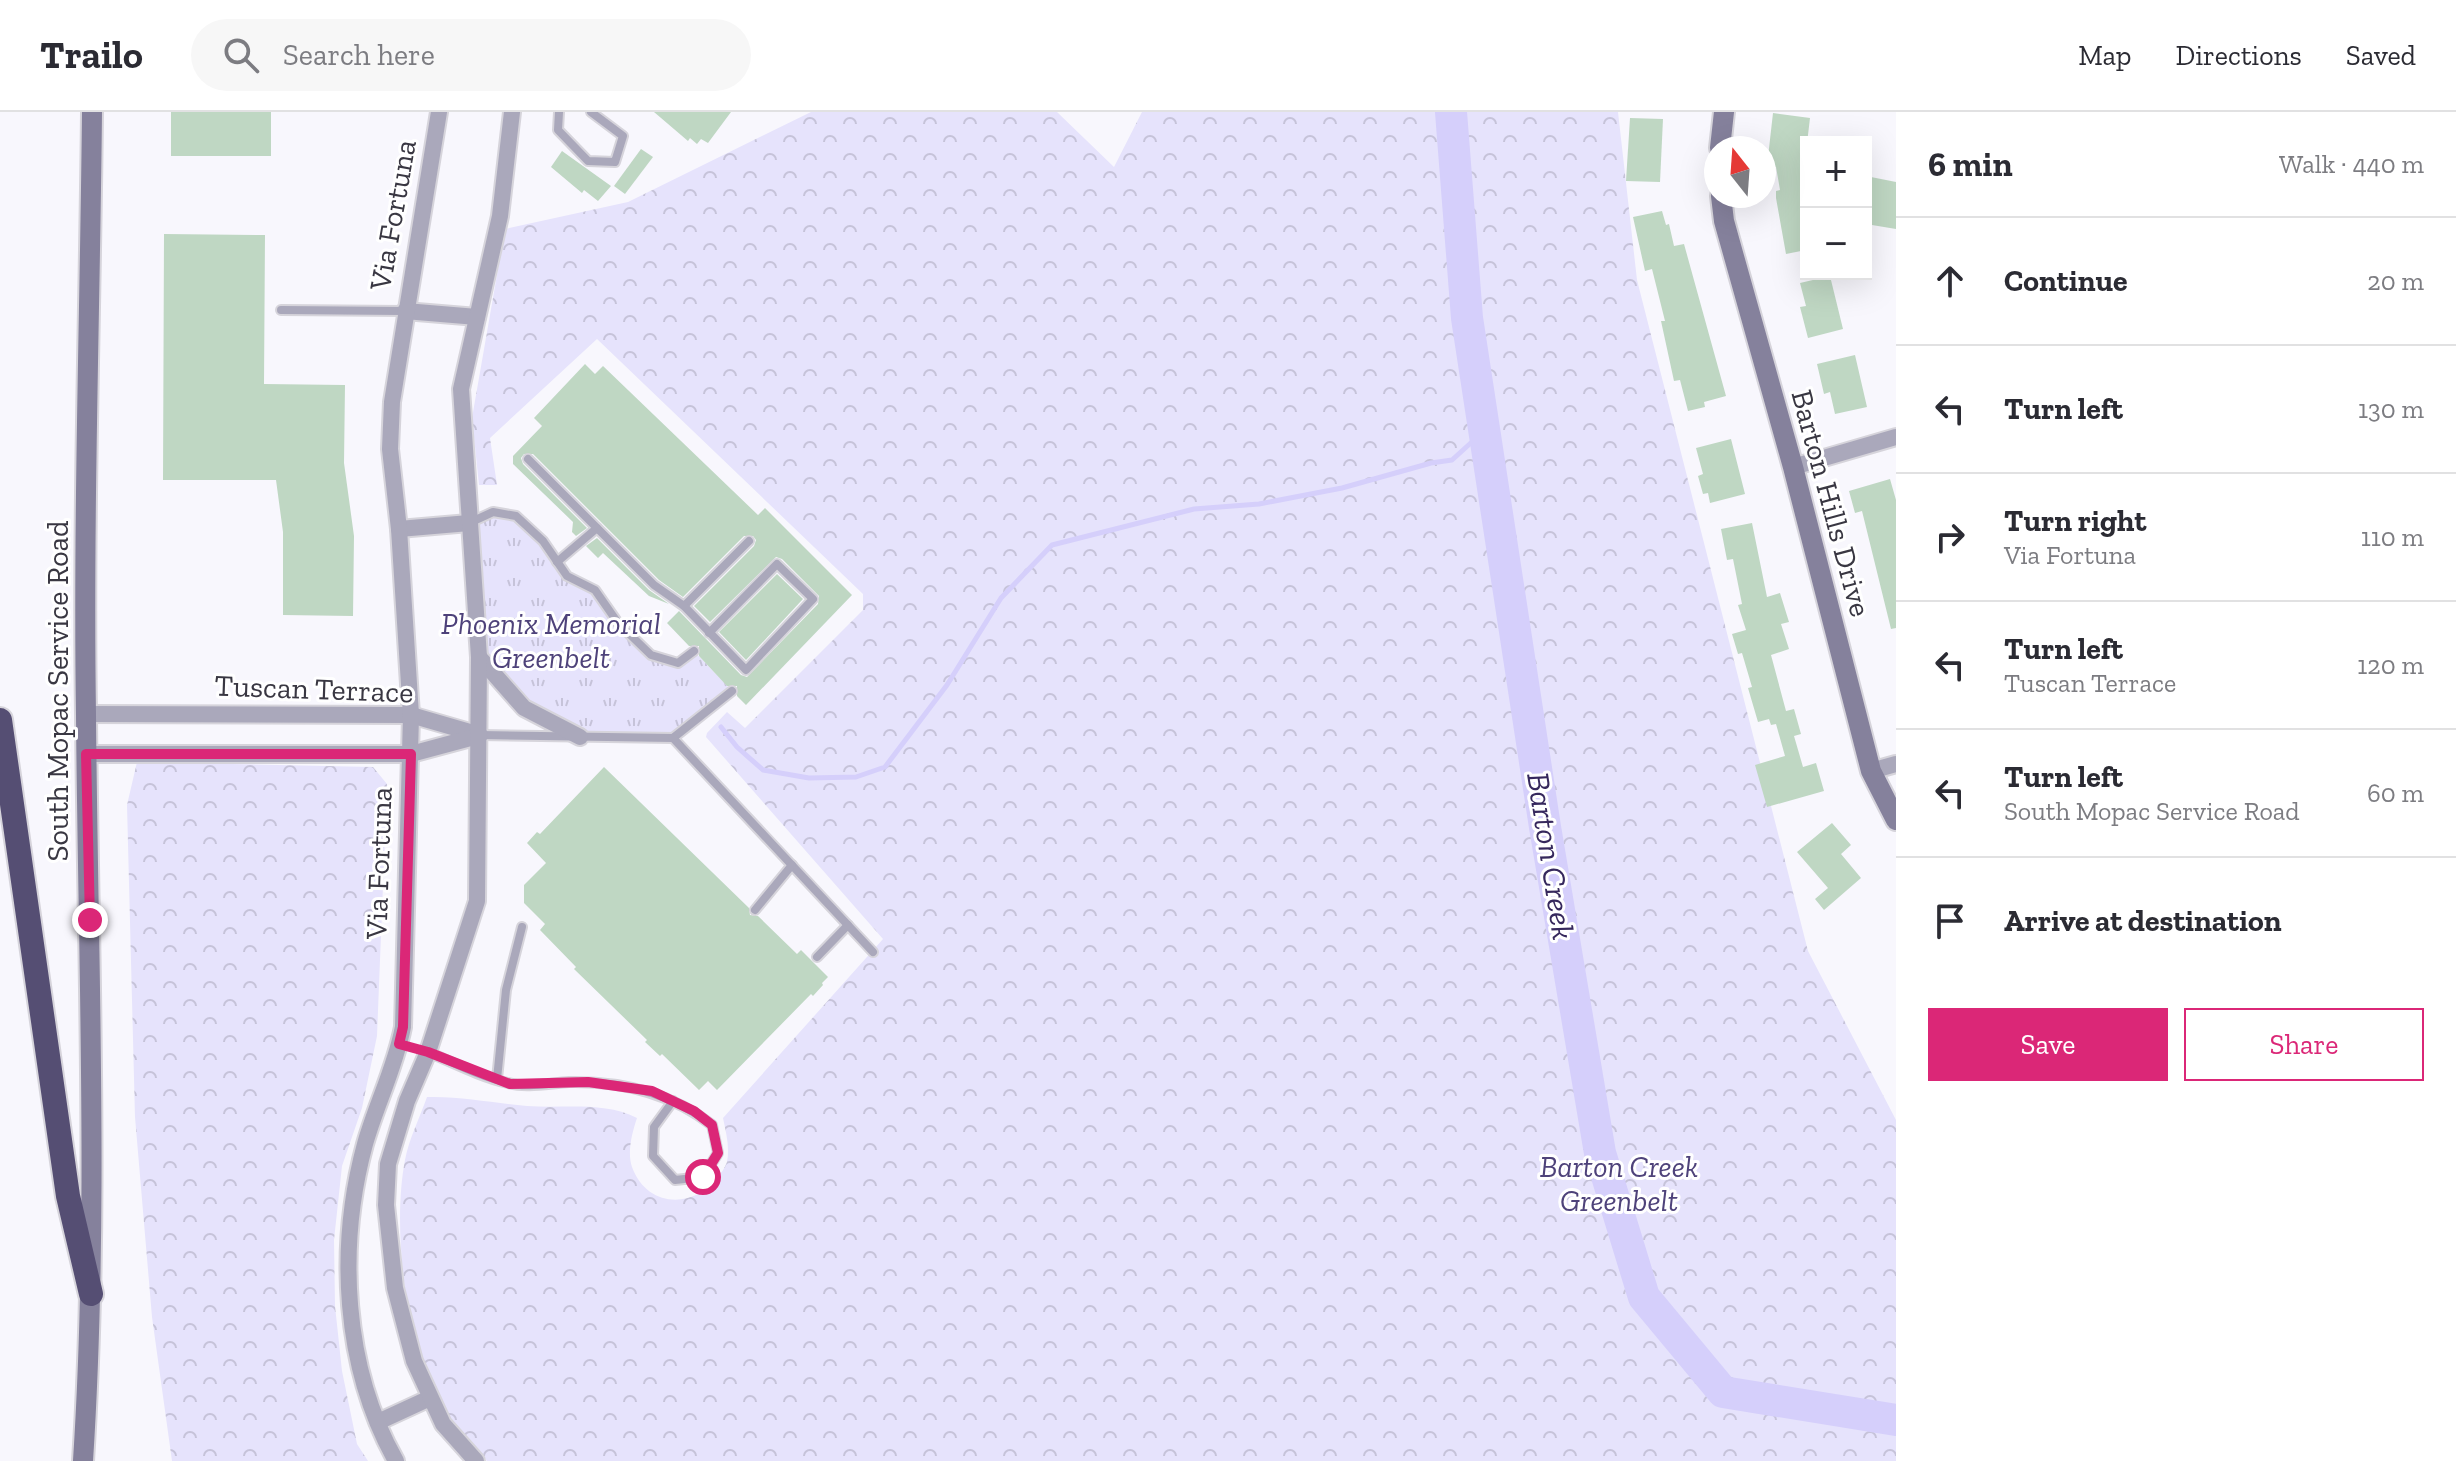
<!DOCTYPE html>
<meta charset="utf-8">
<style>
body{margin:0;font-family:"Zilla Slab",serif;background:#f7f7f7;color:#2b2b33}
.controls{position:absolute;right:24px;top:24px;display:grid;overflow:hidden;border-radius:0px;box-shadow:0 8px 32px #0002}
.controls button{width:72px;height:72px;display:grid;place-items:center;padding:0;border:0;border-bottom:2px solid #e1e1e2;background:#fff;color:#2b2b33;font:40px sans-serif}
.compass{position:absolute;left:1704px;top:24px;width:72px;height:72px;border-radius:50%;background:#fff;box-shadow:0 8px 32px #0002;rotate:343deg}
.stop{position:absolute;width:24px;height:24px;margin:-18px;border:6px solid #db2777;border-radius:50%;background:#fff}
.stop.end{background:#db2777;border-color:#fff;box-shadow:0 2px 8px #0008}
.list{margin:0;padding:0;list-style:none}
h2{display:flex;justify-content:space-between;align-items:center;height:104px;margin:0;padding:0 32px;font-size:34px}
h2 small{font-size:26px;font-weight:400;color:#7c7c81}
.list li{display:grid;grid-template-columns:52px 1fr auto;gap:24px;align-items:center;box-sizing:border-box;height:128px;padding:0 32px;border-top:2px solid #e1e1e2}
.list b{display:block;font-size:30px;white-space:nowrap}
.list p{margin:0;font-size:26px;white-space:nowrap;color:#7c7c81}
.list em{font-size:26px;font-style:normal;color:#7c7c81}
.actions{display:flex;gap:16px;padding:24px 32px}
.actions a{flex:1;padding:18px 0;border:2px solid #db2777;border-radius:0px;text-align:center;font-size:28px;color:#db2777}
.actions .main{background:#db2777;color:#fff}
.icon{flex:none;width:44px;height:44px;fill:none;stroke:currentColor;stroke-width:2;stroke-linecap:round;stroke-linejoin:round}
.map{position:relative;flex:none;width:1896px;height:1349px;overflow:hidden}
header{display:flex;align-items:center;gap:48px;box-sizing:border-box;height:112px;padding:0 40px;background:#fff;border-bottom:2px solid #e1e1e2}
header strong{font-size:38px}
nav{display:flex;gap:44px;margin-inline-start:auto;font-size:28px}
.search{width:560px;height:72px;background:#f7f7f7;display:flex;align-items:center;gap:20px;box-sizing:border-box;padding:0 28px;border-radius:44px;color:#7c7c81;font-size:30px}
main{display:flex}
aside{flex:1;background:#fff}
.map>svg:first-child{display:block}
.grass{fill:url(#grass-tufts)}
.forest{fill:url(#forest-crowns)}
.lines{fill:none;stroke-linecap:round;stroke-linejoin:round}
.stream{stroke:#d5cffb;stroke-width:5}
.river{stroke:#d5cffb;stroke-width:32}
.building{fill:#bfd7c3}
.lane-casing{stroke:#d6d4db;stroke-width:12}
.street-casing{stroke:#d6d4db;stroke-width:20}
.secondary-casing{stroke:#d6d4db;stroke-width:24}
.highway-casing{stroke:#d6d4db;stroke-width:28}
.lane{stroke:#aaa8bb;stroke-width:8}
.street{stroke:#aaa8bb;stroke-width:16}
.secondary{stroke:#85819c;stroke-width:20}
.highway{stroke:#554e73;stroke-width:24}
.route{stroke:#db2777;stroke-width:10}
.labels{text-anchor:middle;stroke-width:6;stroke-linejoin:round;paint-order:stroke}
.street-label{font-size:30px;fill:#393742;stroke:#fff}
.park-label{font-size:30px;font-style:italic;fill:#4e427a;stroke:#fff}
.water-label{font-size:32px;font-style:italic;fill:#36285d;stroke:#fff}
</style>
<header>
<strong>Trailo</strong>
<div class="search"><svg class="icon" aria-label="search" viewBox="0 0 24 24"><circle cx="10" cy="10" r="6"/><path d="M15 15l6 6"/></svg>Search here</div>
<nav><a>Map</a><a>Directions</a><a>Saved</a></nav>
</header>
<main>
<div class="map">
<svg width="1896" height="1349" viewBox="0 0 1896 1349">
<defs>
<pattern id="grass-tufts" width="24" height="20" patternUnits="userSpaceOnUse" patternTransform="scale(2)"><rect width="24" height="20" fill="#e6e3fc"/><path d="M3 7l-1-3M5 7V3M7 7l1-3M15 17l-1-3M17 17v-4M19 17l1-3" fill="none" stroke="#c6c3d9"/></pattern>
<pattern id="forest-crowns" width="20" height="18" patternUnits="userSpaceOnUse" patternTransform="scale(2)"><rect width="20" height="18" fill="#e6e3fc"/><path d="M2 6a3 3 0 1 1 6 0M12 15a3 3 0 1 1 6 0" fill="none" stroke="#c6c3d9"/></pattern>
</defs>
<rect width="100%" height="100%" fill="#f8f7fd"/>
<polygon class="grass" points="493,400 516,404 543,429 567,464 595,478 618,511 651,543 678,551 694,539 732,579 673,626 580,625 524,596 479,545 469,411"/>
<g class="forest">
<path d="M811 0H1057L1114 55 1142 0H1618L1637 168 1808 839 1896 1008V1349H487C468 1331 451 1310 438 1287 405 1227 392 1115 405 1048 409 1027 420 1005 427 985 461 984 493 991 527 994 564 997 603 989 637 1006 632 1021 627 1040 632 1055 647 1096 693 1097 717 1066 721 1061 725 1056 727 1050 730 1035 726 1021 723 1006L883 827 706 625 707 621 727 600 745 616 863 498V482L597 227 490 326 497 373H479L472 306 505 117 628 90Z"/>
<polygon points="137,650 373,655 387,672 377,924 362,996 342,1054 334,1128 335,1194 342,1259 357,1332 368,1349 172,1349 152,1205 135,1005 127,693"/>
</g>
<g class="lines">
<polyline class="stream" points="721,615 737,635 763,658 809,666 856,665 885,655 947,573 1001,486 1052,433 1194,397 1259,392 1342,376 1431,351 1452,348 1484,319"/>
<polyline class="river" points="1451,0 1467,206 1545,715 1600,1041 1644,1185 1723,1280 1896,1308"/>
</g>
<g class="building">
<rect x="171" y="0" width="100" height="44"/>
<polygon points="654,0 731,0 708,31 701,27 697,32 690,26 688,29"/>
<polygon points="1773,1 1810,6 1801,82 1806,81 1806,138 1786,142 1776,86 1776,79 1780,78 1776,55 1767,54"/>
<polygon points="1630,6 1663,7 1660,70 1626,69"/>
<polygon points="641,37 653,45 625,82 614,74"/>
<polygon points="562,39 611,74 598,89 584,78 582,81 551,55"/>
<polygon points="1866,64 1896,70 1896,117 1866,112"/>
<polygon points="1662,99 1666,113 1669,112 1674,134 1684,132 1726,284 1704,290 1705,295 1688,299 1680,268 1674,269 1661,209 1665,209 1652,157 1645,159 1633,105"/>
<polygon points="164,122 265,123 264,272 345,273 344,351 354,424 353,504 283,503 283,420 276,368 163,368"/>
<polygon points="1830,164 1843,217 1808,226 1800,195 1806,194 1800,171"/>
<polygon points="1855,243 1867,295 1835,302 1830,280 1824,282 1817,252"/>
<polygon points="585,252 595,262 603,254 758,403 765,396 852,483 746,593 737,584 737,574 727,574 699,544 699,534 689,534 667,511 679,499 741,563 747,565 818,492 819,484 782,447 776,445 710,510 694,494 754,434 756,428 753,424 744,424 683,485 659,468 533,342 524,342 521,346 523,352 587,416 576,424 572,420 573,410 513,352 513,344 542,314 534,306"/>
<polygon points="1731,327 1745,382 1710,391 1708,381 1703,382 1698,364 1703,362 1696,336"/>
<polygon points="1890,367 1896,388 1896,516 1891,517 1862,399 1855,401 1849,379"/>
<polygon points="1752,411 1767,485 1780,481 1789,510 1781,512 1789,537 1771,543 1786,599 1794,597 1801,622 1794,624 1803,655 1816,651 1824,679 1767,695 1755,653 1785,644 1776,612 1771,613 1769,607 1758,610 1748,576 1752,575 1742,541 1738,542 1732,522 1746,518 1738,493 1742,492 1733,447 1727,448 1721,417"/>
<polygon points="597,426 649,478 669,492 649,484 603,441 598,446 586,434"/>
<polygon points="777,462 803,487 746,548 719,520"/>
<polygon points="604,655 749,796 750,803 758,804 797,842 801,838 828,865 822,871 823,873 813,884 811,882 717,978 708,969 699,978 662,942 660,944 645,930 647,928 574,857 576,855 540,818 545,812 524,791 524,773 546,751 527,731 537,720 540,722"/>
<polygon points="1832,711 1851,733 1841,742 1861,766 1824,798 1815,787 1828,776 1797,740"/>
</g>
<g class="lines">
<g class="lane-casing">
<g id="lane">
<polyline points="559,0 558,18 588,49 615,50 623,24 591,0"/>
<polyline points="281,198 404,199"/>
<polyline points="528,347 654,473 684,494 749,429"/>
<polyline points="469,411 493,400 516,404 543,429 567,464 595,478 618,511 651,543 678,551 694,539"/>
<polyline points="557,450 597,416"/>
<polyline points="684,494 746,558 813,487 777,452 709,521"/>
<polyline points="480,623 673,626 732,579"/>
<polyline points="673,626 873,840"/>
<polyline points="755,798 792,753"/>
<polyline points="817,845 848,813"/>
<path d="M428 940C454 951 481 965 508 971 526 976 550 971 569 970 621 969 671 981 712 1013L718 1041 703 1065 675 1068 653 1044 654 1015 673 989"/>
<polyline points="497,967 506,878 522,815"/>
</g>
</g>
<g class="street-casing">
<g id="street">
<polyline points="405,199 477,205"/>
<polyline points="1793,355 1896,325"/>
<polyline points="399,417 469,411"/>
<polyline points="479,545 524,596 580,625"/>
<polyline points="86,602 411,603 480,623"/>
<polyline points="86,642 411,642 478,624"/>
<polyline points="1871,659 1896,652"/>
<polyline points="378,1310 430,1286"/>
<path d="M396 1349C343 1255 337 1135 365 1032 376 993 395 956 403 915L411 603 399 417 390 337 392 290 439 0"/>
<polyline points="476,1349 443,1312 414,1249 395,1176 386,1093 388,1052 407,989 428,940 477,789 479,545 461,277 500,104 512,0"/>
</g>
</g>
<g class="secondary-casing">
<g id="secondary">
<polyline points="1720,36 1724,0"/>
<polyline points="1721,84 1724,109 1793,355 1871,659 1896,708"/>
<path d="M83 1349C99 1101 88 852 86 603 83 402 90 201 92 0"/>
</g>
</g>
<g class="highway-casing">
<polyline id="highway" points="0,608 68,1084 91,1182"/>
</g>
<use href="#lane" class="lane"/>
<use href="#street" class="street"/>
<use href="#secondary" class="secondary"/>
<use href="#highway" class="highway"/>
</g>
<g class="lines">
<polyline class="route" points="90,808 86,642 411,642 403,915 399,932 428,940 510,972 588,970 652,979 694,999 712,1013 718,1041 703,1065"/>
</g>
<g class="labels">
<g class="street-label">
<text transform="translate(393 103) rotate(-80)" y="10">Via Fortuna</text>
<text transform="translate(1831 391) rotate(75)" y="10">Barton Hills Drive</text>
<text transform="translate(314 577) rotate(2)" y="10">Tuscan Terrace</text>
<text transform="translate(58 579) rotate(-90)" y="10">South Mopac Service Road</text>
<text transform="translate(379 751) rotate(-88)" y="10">Via Fortuna</text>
</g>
<g class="park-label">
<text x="551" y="522">Phoenix Memorial<tspan x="551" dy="34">Greenbelt</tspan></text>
<text x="1619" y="1065">Barton Creek<tspan x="1619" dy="34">Greenbelt</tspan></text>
</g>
<g class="water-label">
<text transform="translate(1551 744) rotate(81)" y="11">Barton Creek</text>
</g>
</g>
</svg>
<div class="controls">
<button>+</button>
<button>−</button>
</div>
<svg class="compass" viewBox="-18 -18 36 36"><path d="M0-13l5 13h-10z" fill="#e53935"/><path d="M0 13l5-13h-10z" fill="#7c7c81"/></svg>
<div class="stop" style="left:703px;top:1065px"></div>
<div class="stop end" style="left:90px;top:808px"></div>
</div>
<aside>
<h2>6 min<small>Walk · 440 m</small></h2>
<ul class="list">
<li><svg class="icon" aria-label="ahead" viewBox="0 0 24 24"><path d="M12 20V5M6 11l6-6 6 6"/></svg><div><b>Continue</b></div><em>20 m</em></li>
<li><svg class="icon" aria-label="left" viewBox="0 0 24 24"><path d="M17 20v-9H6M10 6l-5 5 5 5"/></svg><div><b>Turn left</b></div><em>130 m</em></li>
<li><svg class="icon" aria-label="right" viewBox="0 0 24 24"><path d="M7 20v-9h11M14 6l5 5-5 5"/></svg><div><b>Turn right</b><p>Via Fortuna</p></div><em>110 m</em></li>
<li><svg class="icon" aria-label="left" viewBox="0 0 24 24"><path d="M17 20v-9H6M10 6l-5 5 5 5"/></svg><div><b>Turn left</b><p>Tuscan Terrace</p></div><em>120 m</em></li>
<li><svg class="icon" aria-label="left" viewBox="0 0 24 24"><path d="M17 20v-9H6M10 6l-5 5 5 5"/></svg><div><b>Turn left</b><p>South Mopac Service Road</p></div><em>60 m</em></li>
<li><svg class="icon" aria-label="arrive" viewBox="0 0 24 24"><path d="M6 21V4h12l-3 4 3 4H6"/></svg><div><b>Arrive at destination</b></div></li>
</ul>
<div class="actions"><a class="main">Save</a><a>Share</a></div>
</aside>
</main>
